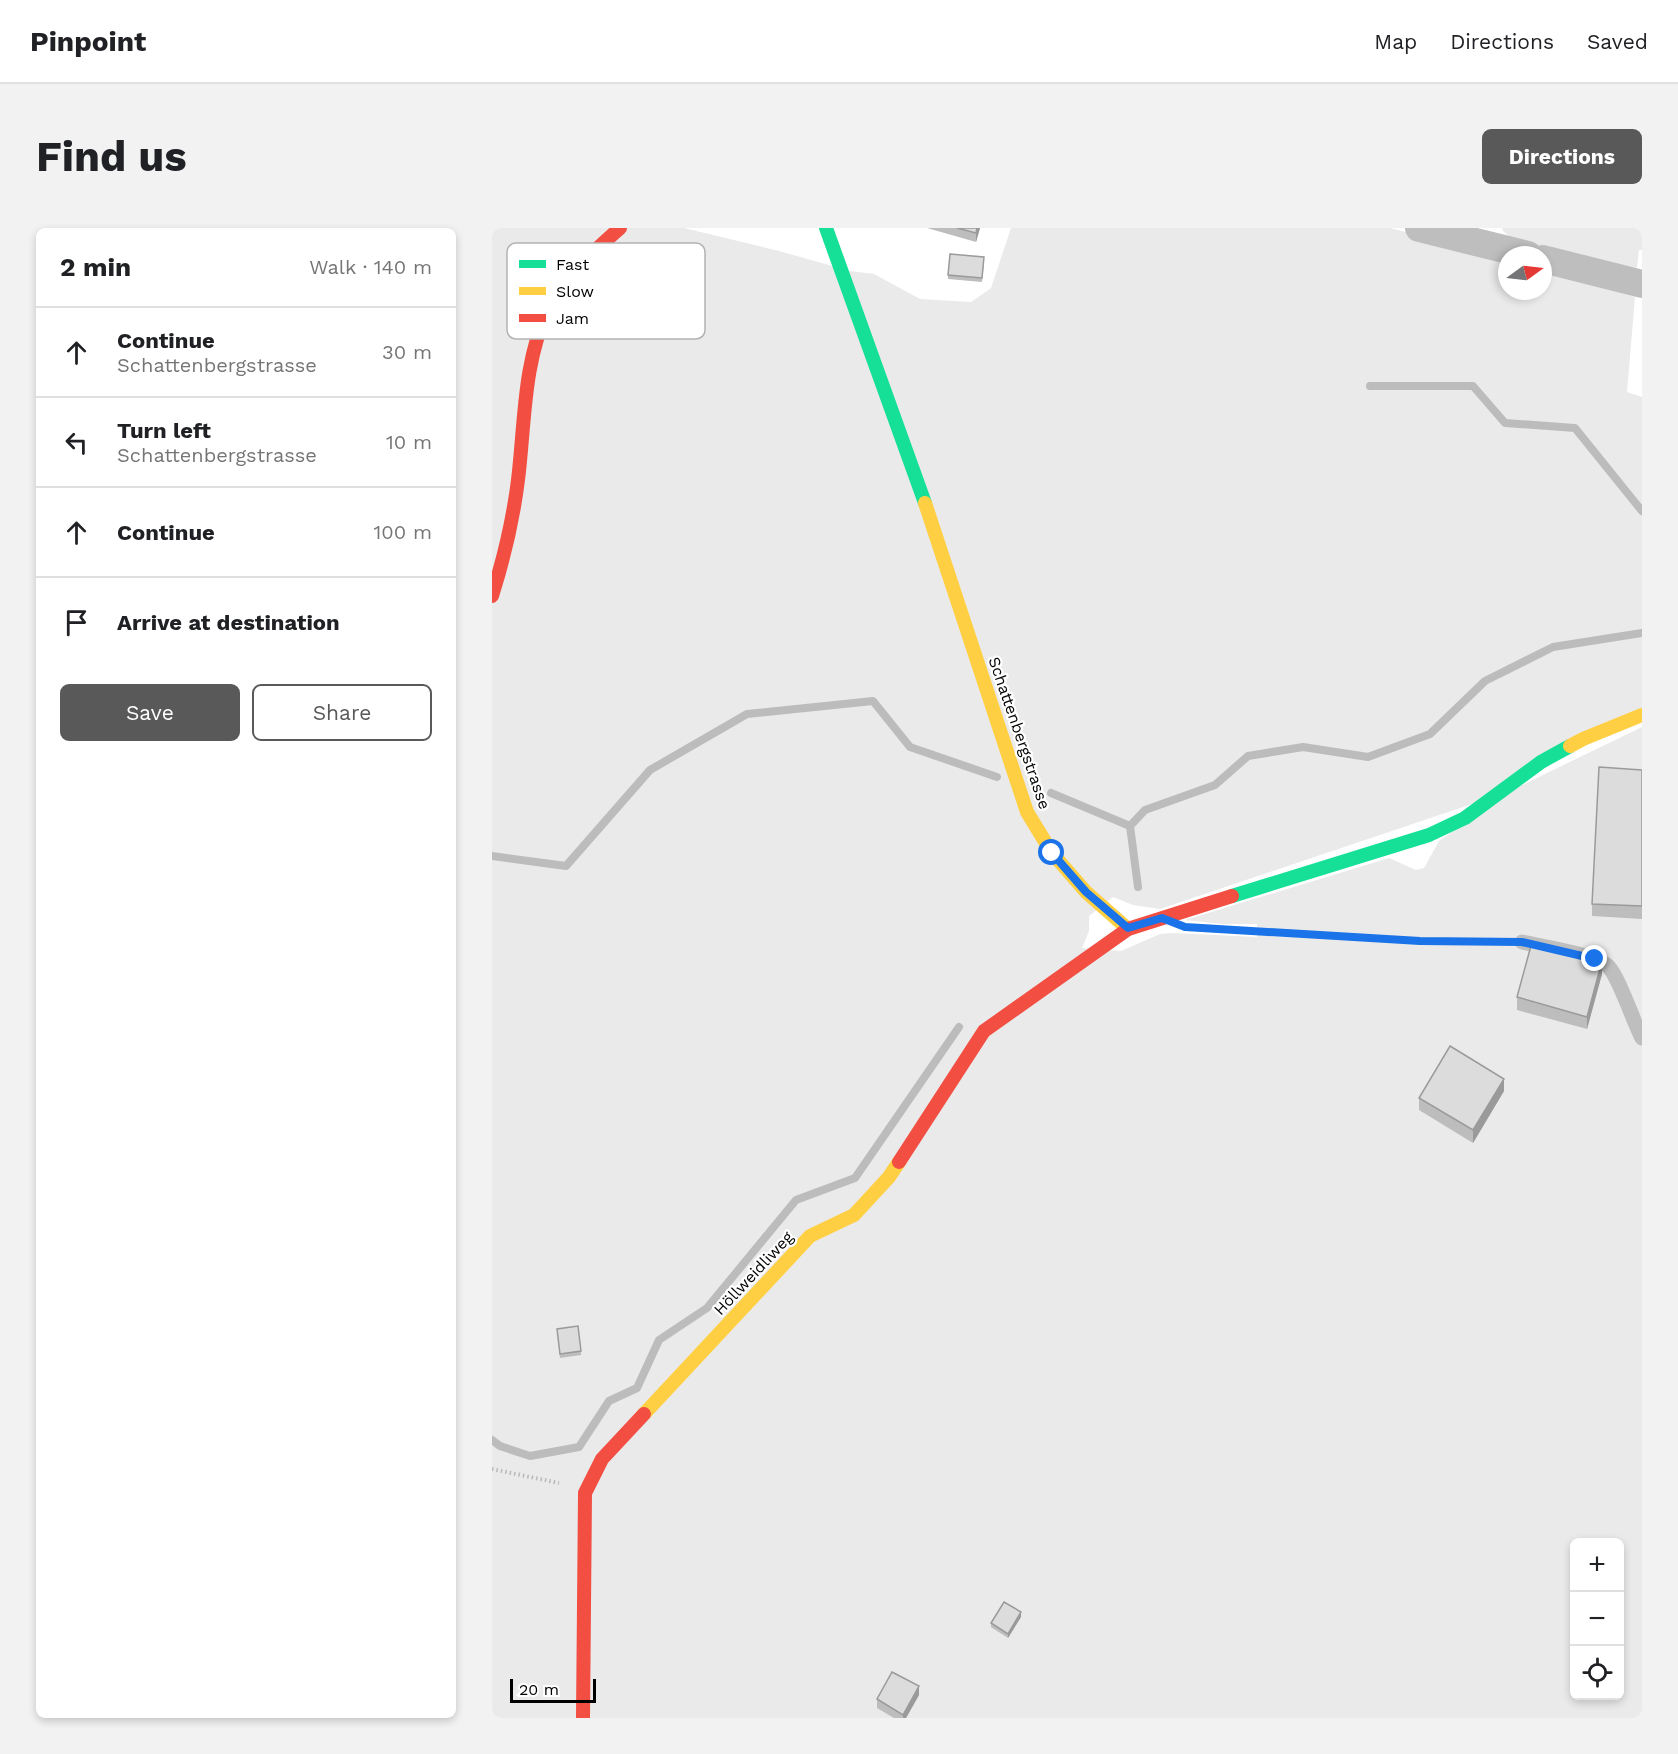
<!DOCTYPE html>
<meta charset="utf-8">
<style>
body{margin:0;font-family:"Work Sans",sans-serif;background:#f2f2f2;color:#202124}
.controls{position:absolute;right:18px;bottom:18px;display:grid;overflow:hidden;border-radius:9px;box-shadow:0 3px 9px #0003}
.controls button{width:54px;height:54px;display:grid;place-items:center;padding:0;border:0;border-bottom:2px solid #e0e0e0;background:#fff;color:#202124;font:30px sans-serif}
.compass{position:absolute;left:1006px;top:18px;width:54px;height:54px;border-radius:50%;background:#fff;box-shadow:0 3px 9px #0003;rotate:75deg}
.scale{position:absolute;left:18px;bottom:15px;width:86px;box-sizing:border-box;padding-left:6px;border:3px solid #000;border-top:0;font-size:16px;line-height:21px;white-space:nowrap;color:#000;-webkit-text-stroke:4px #fff;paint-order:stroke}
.stop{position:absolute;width:18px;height:18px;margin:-14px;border:4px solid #1a73e8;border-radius:50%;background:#fff}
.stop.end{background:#1a73e8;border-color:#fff;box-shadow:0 2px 6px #0008}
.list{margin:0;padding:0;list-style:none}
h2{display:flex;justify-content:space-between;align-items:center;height:78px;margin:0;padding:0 24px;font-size:26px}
h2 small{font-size:20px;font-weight:400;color:#757577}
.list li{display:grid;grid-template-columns:39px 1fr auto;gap:18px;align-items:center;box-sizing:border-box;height:90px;padding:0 24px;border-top:2px solid #e0e0e0}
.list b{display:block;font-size:22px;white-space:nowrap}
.list p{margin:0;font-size:20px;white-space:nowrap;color:#757577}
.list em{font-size:20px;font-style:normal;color:#757577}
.actions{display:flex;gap:12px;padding:18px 24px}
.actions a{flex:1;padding:14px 0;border:2px solid #595959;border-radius:9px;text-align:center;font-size:21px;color:#595959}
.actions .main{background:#595959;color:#fff}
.icon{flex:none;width:33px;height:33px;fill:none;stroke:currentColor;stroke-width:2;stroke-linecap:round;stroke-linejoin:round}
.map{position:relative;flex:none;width:1150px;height:1490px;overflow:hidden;border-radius:9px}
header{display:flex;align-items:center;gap:36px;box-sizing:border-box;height:84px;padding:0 30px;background:#fff;border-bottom:2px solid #e0e0e0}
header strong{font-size:28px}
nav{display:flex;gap:33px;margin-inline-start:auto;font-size:21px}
.intro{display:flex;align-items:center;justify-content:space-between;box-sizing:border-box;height:144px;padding:0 36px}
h1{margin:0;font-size:42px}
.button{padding:15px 27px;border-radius:9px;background:#595959;color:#fff;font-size:21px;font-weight:700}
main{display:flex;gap:36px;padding:0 36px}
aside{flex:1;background:#fff;border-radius:9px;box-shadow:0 3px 9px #0003}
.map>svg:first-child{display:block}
.green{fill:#eaeaea;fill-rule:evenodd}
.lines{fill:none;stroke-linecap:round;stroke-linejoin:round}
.stream{stroke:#bcbcbc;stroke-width:8}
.path{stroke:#b8b8b8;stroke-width:4;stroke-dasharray:1.5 3;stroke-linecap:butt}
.lane{stroke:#bebebe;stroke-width:15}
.street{stroke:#bebebe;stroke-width:28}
.fast{stroke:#16e098;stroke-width:14}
.slow{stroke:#ffcf43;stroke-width:14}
.jam{stroke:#f24e42;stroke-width:14}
.wall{fill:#bdbdbd}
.shaded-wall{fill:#9a9a9a}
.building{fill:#dcdcdc;stroke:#9a9a9a;stroke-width:1.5}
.route{stroke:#1a73e8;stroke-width:8}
.labels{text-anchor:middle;stroke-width:4.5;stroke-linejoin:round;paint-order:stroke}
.street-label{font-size:16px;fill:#000;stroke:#fff}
.key{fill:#fff;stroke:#b2b2b2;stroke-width:1.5}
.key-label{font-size:16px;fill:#000}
</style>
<header>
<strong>Pinpoint</strong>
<nav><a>Map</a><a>Directions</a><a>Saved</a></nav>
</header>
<div class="intro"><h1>Find us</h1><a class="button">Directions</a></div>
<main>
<aside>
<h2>2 min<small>Walk · 140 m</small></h2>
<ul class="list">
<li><svg class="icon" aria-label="ahead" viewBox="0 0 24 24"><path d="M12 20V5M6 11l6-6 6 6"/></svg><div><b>Continue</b><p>Schattenbergstrasse</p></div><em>30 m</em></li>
<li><svg class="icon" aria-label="left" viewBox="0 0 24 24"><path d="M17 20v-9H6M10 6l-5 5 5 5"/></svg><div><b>Turn left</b><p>Schattenbergstrasse</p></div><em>10 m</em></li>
<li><svg class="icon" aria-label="ahead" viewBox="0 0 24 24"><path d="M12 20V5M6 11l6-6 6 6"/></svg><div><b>Continue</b></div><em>100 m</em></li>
<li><svg class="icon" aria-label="arrive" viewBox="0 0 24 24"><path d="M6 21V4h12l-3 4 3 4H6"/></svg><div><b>Arrive at destination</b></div></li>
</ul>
<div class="actions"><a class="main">Save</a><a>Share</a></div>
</aside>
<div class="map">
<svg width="1150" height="1490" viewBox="0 0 1150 1490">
<rect width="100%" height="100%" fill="#fff"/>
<g class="green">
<path d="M0 0H192L287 23 358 43 382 46 428 71 479 74 499 60 519 0H898L1015 30V63H1051V39L1143 69 1135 164 1150 169V483L983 575 668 681 641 677 621 669 597 688V703L590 720 629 723 668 706 681 705 765 709V696H730L693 692 897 630 924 642 932 640 947 613 1024 560 1150 499V1490H0ZM1082 1314H1128V1468H1082Z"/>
<polygon points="1010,0 1150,0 1150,22 1147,22 1145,40 1029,18 1011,3"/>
</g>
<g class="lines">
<g class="stream">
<polyline points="878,158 981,158 1013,195 1083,200 1150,283"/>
<polyline points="559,565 638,598"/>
<polyline points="638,598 653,582 723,557 756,528 811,519 876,529 938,506 993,453 1061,419 1150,405"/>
<polyline points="638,598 646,659"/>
<polyline points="0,628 74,638 158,542 255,486 381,473 418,519 505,549"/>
<polyline points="0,1212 8,1218 38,1228 87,1219 117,1173 145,1160 167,1112 215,1080 304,972 363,950 467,799"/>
</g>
<g class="path">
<polyline points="741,702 928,713 1009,714"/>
<polyline points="0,1241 67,1255"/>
</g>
<path class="lane" d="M1030 714C1048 718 1104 727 1116 738 1127 749 1141 793 1150 810"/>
<g class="street">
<polyline points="927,0 1036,27"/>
<polyline points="1051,31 1150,56"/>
</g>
<g class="fast">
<polyline points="334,0 433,275"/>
<polyline points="740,668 937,607 973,590 1049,534 1078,518"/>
</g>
<g class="slow">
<polyline points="433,275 535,584 560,625 594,664 636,701"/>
<polyline points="1078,518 1091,511 1150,487"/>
<polyline points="152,1186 318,1008 362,987 397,949 407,934"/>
</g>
<g class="jam">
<path d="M0 368C12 330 21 292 26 252 33 195 31 135 56 82 72 49 101 24 128 0"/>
<polyline points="407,934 492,803 636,701 740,668"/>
<polyline points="91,1490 93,1265 110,1231 152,1186"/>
</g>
</g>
<g class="wall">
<polygon points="435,0 488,0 484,14"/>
<polygon points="492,34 490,54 456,51 456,47"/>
<polygon points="1150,542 1150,691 1100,688 1100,676"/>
<polygon points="1110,746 1095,801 1025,782 1025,769"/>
<polygon points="1012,863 981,915 927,882 927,870"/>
<polygon points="65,1101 89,1123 89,1127 68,1130"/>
<polygon points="529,1389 516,1410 499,1399 499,1395"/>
<polygon points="427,1467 414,1490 402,1490 385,1480 385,1471"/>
</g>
<g class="shaded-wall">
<polygon points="485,0 488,0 484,14 484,5"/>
<polygon points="1110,733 1110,746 1095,801 1095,789"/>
<polygon points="1012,851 1012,863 981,915 981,902"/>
<polygon points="529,1384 529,1389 516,1410 516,1406"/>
<polygon points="427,1458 427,1467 414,1490 411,1490 411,1487"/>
</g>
<g class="building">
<polygon points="465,0 485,0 484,5"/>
<polygon points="458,26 492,29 490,50 456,47"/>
<polygon points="1107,539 1150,542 1150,678 1100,676"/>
<polygon points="1040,714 1110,733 1095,789 1025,769"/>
<polygon points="958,818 1012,851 981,902 927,870"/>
<polygon points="86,1098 89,1123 68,1126 65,1101"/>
<polygon points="512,1374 529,1384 516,1406 499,1395"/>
<polygon points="400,1444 427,1458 411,1487 385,1471"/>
</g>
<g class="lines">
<polyline class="route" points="560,625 594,664 636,700 670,690 693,699 928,713 1030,714 1103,731"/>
</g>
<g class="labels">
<g class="street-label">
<text transform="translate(528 505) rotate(71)" y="6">Schattenbergstrasse</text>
<text transform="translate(261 1045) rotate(-47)" y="6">Höllweidliweg</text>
</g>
</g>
<rect x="15" y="15" width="198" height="96" rx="9" class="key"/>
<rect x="27" y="32" width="27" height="8" fill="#16e098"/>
<rect x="27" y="59" width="27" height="8" fill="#ffcf43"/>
<rect x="27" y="86" width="27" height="8" fill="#f24e42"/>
<g class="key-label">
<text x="64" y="42">Fast</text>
<text x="64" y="69">Slow</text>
<text x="64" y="96">Jam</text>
</g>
</svg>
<div class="controls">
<button>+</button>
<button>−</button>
<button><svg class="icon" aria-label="locate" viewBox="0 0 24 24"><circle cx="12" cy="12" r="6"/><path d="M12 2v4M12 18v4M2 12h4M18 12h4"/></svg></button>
</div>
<svg class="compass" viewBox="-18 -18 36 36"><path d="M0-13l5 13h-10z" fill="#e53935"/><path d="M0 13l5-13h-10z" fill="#757577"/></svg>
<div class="scale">20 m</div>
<div class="stop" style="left:560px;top:625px"></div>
<div class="stop end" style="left:1103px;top:731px"></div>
</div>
</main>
